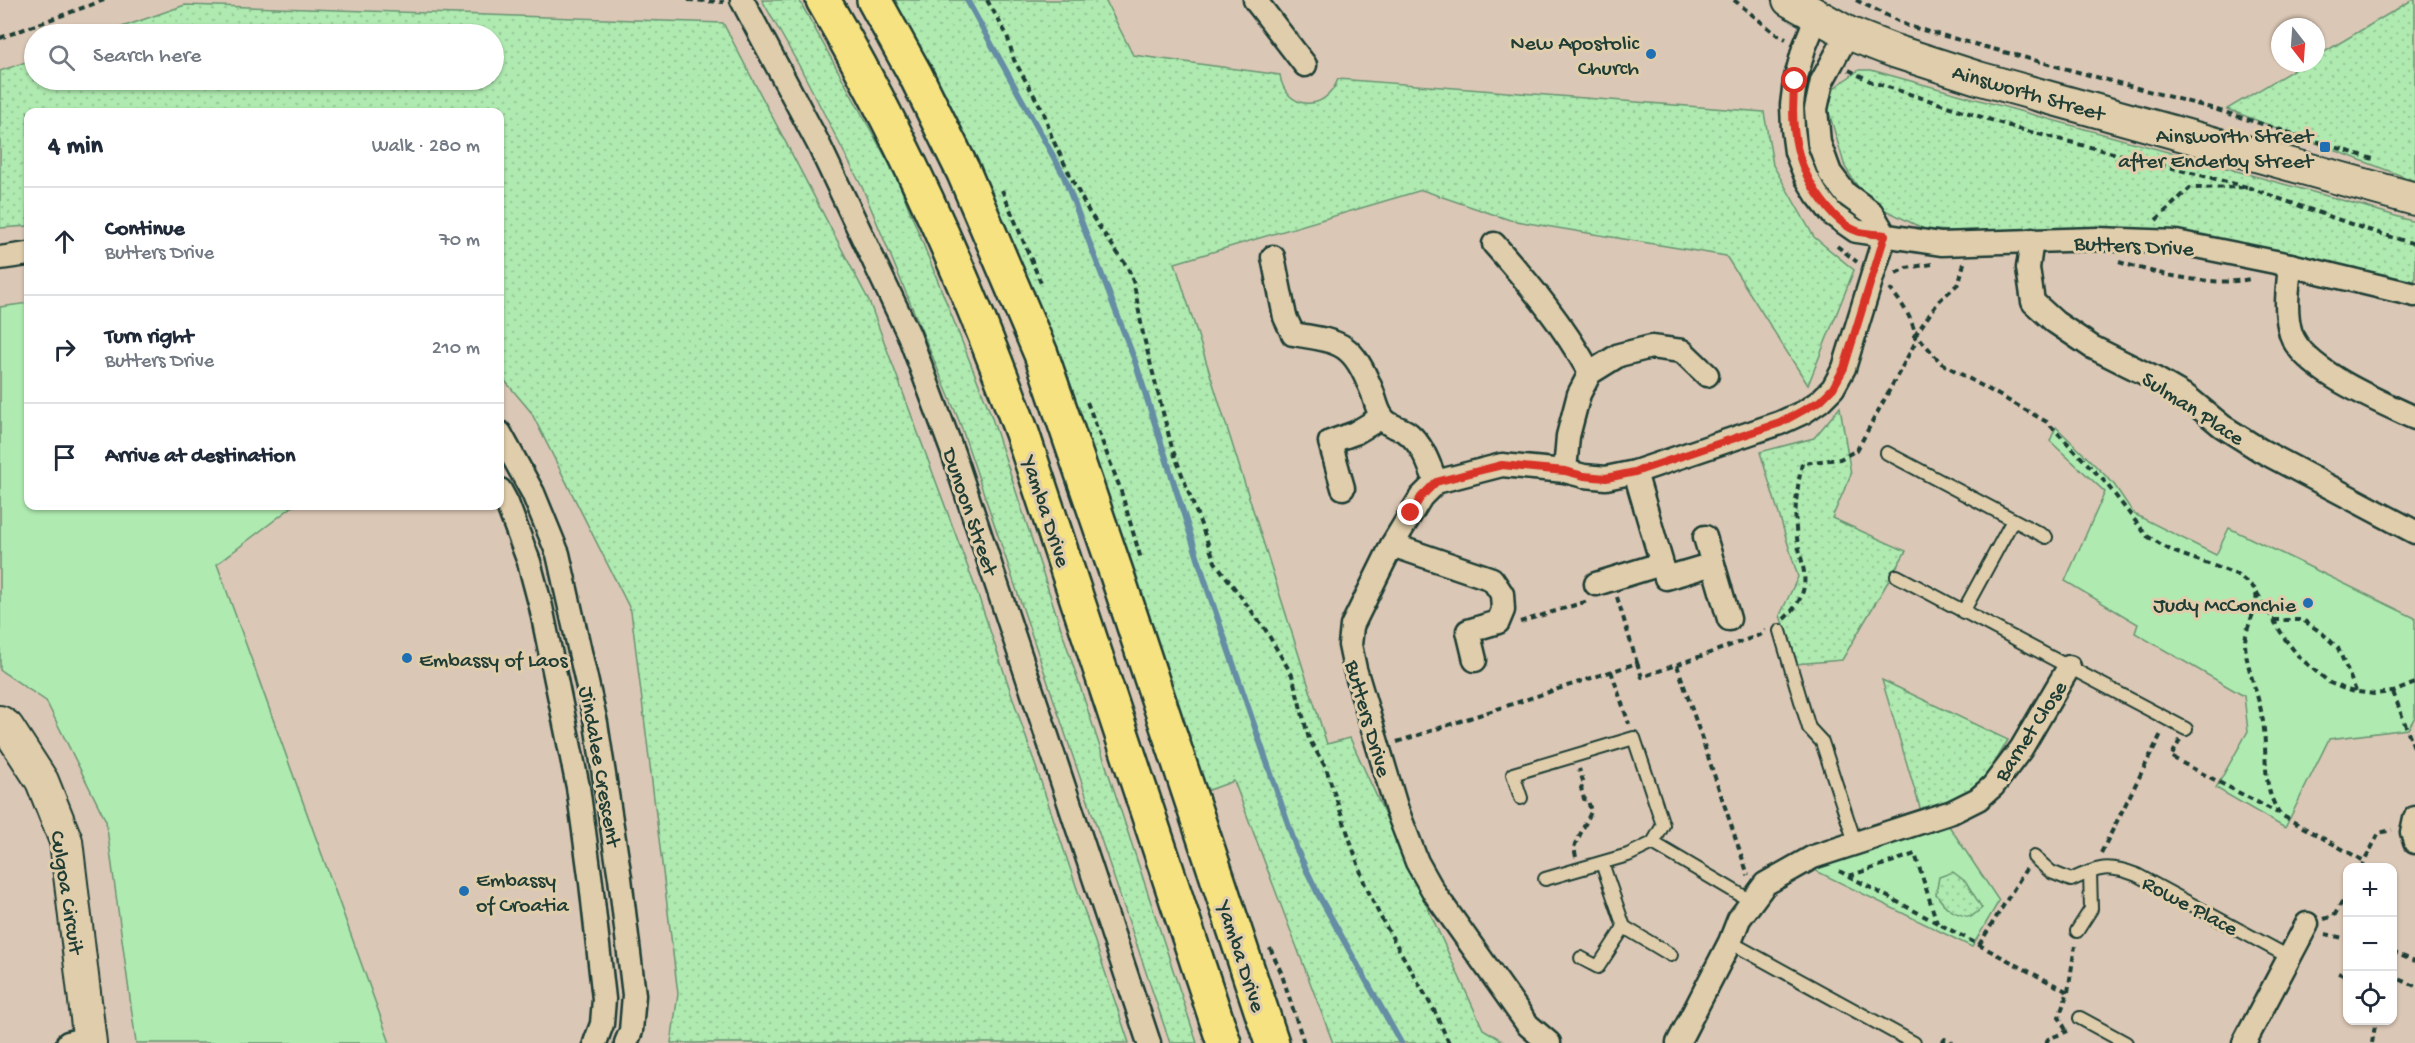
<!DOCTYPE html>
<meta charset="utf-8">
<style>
body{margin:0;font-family:"Gochi Hand",sans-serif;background:#f2f2f3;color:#1f2937}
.controls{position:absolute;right:18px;bottom:18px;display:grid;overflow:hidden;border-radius:12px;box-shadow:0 2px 4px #0004}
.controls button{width:54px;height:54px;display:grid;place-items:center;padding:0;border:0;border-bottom:2px solid #e0e1e3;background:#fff;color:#1f2937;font:30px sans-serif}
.compass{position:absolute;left:2271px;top:18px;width:54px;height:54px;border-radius:50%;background:#fff;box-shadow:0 2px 4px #0004;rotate:163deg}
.stop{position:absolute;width:18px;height:18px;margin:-14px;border:4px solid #d93025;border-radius:50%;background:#fff}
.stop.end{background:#d93025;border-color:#fff;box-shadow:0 2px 6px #0008}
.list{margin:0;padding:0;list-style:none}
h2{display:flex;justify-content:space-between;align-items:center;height:78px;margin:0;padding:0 24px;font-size:26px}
h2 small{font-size:20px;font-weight:400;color:#747a83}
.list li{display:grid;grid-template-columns:39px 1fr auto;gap:18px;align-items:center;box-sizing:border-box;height:108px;padding:0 24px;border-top:2px solid #e0e1e3}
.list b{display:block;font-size:22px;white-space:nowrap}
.list p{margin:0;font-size:20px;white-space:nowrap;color:#747a83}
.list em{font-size:20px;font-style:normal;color:#747a83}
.icon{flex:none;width:33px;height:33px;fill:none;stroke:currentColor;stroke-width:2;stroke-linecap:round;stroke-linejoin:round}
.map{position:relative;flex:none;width:2415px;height:1043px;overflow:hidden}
.search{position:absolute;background:#fff;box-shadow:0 2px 4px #0004;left:24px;top:24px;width:480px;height:66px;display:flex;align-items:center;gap:15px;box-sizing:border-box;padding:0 21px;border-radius:33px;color:#747a83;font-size:22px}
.panel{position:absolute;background:#fff;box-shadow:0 2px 4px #0004;left:24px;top:108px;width:480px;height:402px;border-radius:12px}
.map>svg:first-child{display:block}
.grass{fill:#afeab0;stroke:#679472;stroke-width:1.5}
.park{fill:url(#park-dots);stroke:#679472;stroke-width:1.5}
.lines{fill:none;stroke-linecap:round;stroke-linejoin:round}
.stream{stroke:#658da4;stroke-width:6}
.lane-casing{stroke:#1f3d34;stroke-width:16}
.street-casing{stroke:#1f3d34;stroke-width:27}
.secondary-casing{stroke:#1f3d34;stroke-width:36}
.primary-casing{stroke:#1f3d34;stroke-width:38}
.path{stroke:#1f3d34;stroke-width:4;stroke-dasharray:6 4.5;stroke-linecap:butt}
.lane{stroke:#dfcdab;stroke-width:12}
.street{stroke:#dfcdab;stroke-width:22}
.secondary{stroke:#dfcdab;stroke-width:32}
.primary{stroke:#f7e281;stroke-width:33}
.route{stroke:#d93025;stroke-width:8}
.poi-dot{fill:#1f6fb2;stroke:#dfcdab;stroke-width:2}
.labels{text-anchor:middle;stroke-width:6;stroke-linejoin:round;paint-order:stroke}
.poi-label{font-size:22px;fill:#1f3d34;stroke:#dfcdab;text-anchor:end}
.street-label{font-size:22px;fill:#1f3d34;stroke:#dfcdab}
</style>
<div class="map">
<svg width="2415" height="1043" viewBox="0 0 2415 1043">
<defs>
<pattern id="park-dots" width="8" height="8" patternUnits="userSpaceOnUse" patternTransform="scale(1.5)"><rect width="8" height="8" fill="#afeab0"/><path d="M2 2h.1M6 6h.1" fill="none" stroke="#96ca98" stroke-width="1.8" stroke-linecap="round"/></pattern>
</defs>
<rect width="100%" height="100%" fill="#dbc7b5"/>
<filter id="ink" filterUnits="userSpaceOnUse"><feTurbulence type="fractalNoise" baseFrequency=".0167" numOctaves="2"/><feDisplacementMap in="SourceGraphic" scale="12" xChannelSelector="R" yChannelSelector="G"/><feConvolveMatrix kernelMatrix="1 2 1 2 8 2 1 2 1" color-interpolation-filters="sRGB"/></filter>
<g filter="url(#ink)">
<g class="grass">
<polygon points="28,303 28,506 293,506 217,564 390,1043 136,1043 106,821 46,701 0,670 0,307"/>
<polygon points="2056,427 2113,483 2134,514 2216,555 2229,528 2415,618 2415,717 2408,729 2329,739 2285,828 2216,788 2248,731 2244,696 2135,633 2138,624 2065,581 2105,492 2050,441"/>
<polygon points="1949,826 1999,901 1972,947 1812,869"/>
</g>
<g class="park">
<polygon points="762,0 799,0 896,176 990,412 1197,1043 1170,1043 960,423 863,189 801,69"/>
<path d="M886 0H1105L1133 55 1280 75C1285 111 1326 113 1338 79L1764 112 1773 165 1814 237 1854 270 1808 385 1726 256 1510 220 1422 190 1175 263 1327 744 1350 738 1483 1029 1506 1043H1333L1234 781 1201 793Z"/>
<polygon points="2412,0 2415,0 2415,181 2227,109 2305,63 2316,63 2316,57"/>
<polygon points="185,5 723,23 869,301 977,592 1129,1043 671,1043 678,994 631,611 531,412 500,375 500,112 28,112 28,226 0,228 0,71 34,59 34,80 494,80 494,34 102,34"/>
<polygon points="1859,70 1871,70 2363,206 2415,222 2415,281 2253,247 2000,235 1924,229 1867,201 1845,167 1828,109 1834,88"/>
<polygon points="1840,407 1851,474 1832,518 1906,551 1842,660 1795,664 1780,615 1798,577 1760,452 1814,438"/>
<polygon points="1882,680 2008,740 1990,771 1962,798 1921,811"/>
<path d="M1953 872 1966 882 1982 908 1971 917C1953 914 1946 909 1936 894L1939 877Z"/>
</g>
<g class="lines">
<polyline class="stream" points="967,0 1063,174 1135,361 1209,593 1297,850 1318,894 1401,1043"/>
<g class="lane-casing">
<g id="lane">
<polyline points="1887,453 2046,537"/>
<polyline points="1897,576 2186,729"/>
<polyline points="1963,612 2013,520"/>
<polyline points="1780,631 1809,728 1822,742 1855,842"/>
<polyline points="1521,798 1513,774 1634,738 1663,825 1653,843 1751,901"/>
<path d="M2034 857 2051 872 2071 880C2099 867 2108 864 2137 875L2289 957"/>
<polyline points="1545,879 1628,855 1653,843"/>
<polyline points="1624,927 1671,955"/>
<polyline points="2077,931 2091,909 2090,872"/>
<polyline points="1730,942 1914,1043"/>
<polyline points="1581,958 1598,967 1624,927 1602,863"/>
<polyline points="2080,1018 2126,1043"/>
</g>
</g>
<g class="street-casing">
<g id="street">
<polyline points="742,0 818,143 909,335 953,453 1149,1043"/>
<polyline points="1255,0 1305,65"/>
<polyline points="1817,16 1804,48 1795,81 1792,105 1793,129 1796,152 1806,177 1817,195 1833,215 1856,231 1941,244 2097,239 2176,242 2290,265 2415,295"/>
<polyline points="2032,240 2028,268 2033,302 2055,322 2092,347 2154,378 2187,397 2222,426 2260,450 2415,532"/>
<path d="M1494 244C1532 287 1562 323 1590 373"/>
<path d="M1273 257 1285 317 1293 334C1342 342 1352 342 1372 391 1375 399 1377 410 1382 417 1388 427 1401 427 1409 434 1424 447 1429 465 1436 482"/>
<polyline points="0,258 28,254"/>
<path d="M2290 265C2288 288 2284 311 2291 334 2304 371 2381 402 2415 418"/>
<polyline points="500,433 533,493 558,554 596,723 620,878 634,995 631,1031 626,1043"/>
<polyline points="1565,471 1568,436 1579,394 1590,373 1619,355 1651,347 1682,351 1707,375"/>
<polyline points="1635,472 1666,578 1713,564 1729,619"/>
<polyline points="1343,488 1330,442 1355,433 1382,417"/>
<polyline points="500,490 507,503 529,562 541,607 578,787 591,883 604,999 602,1024 595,1043"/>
<polyline points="1705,537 1713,564"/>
<polyline points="1392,545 1492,579 1502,594 1503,610 1498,622 1468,631 1475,660"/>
<polyline points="1596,584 1661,564"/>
<polyline points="2415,818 2412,832 2415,842"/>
<polyline points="68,1043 89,1037"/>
<polyline points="1549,1043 1528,1025 1435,894 1417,862 1397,810 1355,669 1350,645 1352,626 1392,545 1421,497 1436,482 1502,465 1565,471 1584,476 1606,478 1635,472 1780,423 1804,412 1820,401 1833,388 1844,368 1885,235 1872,213 1846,194 1830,173 1819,143 1816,109 1822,81 1848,33"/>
<polyline points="1678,1043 1730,942 1739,919 1765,884 1813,857 1952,812 1978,799 1993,786 2021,749 2069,667"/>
<polyline points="2244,1043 2307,924"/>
</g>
</g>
<g class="secondary-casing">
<g id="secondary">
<polyline points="1789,0 1848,33 1894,51 1978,78 2415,199"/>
<polyline points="0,722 7,727 42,781 66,841 90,1043"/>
</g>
</g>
<g class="primary-casing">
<g id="primary">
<path d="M823 0C903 138 968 283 1022 433L1224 1043"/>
<polyline points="874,0 916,76 964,173 1041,354 1117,575 1272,1043"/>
</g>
</g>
<g class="path">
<polyline points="688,0 724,2"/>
<polyline points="987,0 1007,35 1014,60 1044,113 1052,138 1073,181 1089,212 1128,268 1134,284 1143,334 1172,448 1215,562 1265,629 1292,675 1309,739 1326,768 1364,882 1380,916 1435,1012 1449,1043"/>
<polyline points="1734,0 1776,34 1786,39"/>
<polyline points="1856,0 1908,26 2211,108 2373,159"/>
<polyline points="0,38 104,0"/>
<polyline points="1849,70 1872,82 2019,129 2247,187"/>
<polyline points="1002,190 1041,283"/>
<polyline points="2156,220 2190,188 2247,187 2362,228 2415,244"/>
<polyline points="1837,246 1857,262"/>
<path d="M2119 262C2157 274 2211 287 2250 279"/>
<polyline points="1964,263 1959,283 1939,301 1916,334 1941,363 2047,422 2105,482 2147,536 2172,551 2236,574 2254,588 2285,639 2300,658 2330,683 2350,691 2374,694 2393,692 2415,683"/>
<polyline points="1896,273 1906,268 1932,264"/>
<polyline points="1087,402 1120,488 1141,559"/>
<path d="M2256 594C2259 607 2245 627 2245 643 2246 668 2258 692 2262 716 2269 749 2259 786 2281 815L2364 861"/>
<polyline points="1617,597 1637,663"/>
<path d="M1784 619C1820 585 1798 565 1796 528 1794 506 1798 485 1802 463L1840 459 1857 450 1915 343C1917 324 1902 303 1890 289"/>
<polyline points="2273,620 2303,620 2322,633 2338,648 2356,691"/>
<polyline points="1520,622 1588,601"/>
<polyline points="1677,665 1748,875"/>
<polyline points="1611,671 1629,724"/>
<polyline points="2393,692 2415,750"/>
<polyline points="2180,740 2171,757 2278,813"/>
<polyline points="1397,742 1637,663 1642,677 1760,635 1765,630"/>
<polyline points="2101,853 2162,732"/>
<polyline points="1576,857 1574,847 1591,812 1588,800 1584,799 1581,788 1584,784 1579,769"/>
<polyline points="2361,868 2379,833 2392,830"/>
<polyline points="1839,871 2068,992 2059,1017 2067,1032"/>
<polyline points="1849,876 1915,854 1937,923"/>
<polyline points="2324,919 2334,916 2348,891"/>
<polyline points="2325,934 2348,939"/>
<polyline points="1979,945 2026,869"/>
<polyline points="1270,948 1281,972 1304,1043"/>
<polyline points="2392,952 2415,961"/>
<polyline points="2338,973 2348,977"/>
<polyline points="2392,985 2399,979 2415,986"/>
<polyline points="2068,992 2075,946"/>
<polyline points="1942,1043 1945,1039 1953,1043"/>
<polyline points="2046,1043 2048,1039 2068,1031"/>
<polyline points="2372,1043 2376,1020"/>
</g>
<use href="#lane" class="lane"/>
<use href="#street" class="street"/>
<use href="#secondary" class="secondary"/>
<use href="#primary" class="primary"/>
</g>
</g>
<g class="lines" filter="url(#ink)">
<path class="route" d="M1411 513 1421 497 1436 482 1478 471 1502 465 1565 471 1584 476 1606 478 1635 472 1738 437 1780 423 1820 401 1833 388 1844 368 1885 235C1876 234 1865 234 1857 231 1847 228 1834 216 1828 208 1796 170 1789 129 1795 81"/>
</g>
<g class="poi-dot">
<circle cx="1651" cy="54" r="6"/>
<rect x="2319" y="141" width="12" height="12" rx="3"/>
<circle cx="2308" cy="603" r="6"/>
<circle cx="407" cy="658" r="6"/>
<circle cx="464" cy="891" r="6"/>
</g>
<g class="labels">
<g class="poi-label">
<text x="1639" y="49">New Apostolic<tspan x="1639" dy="25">Church</tspan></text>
<text x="2313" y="142">Ainsworth Street<tspan x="2313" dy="25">after Enderby Street</tspan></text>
<text x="2296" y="611">Judy McConchie</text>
<text x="419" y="666" text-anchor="start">Embassy of Laos</text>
<text x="476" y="886" text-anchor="start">Embassy<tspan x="476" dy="25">of Croatia</tspan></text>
</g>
<g class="street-label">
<text transform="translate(2029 91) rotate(16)" y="8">Ainsworth Street</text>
<text transform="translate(2134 244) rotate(3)" y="8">Butters Drive</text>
<text transform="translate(2194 407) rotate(33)" y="8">Sulman Place</text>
<text transform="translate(972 511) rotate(71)" y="8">Dunoon Street</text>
<text transform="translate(1048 511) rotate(72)" y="8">Yamba Drive</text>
<text transform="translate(1370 718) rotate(74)" y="8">Butters Drive</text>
<text transform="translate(2029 730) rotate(-57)" y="8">Barnet Close</text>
<text transform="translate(602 766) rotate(80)" y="8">Jindalee Crescent</text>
<text transform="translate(69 892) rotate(81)" y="8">Culgoa Circuit</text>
<text transform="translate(2191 904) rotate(28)" y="8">Rowe Place</text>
<text transform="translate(1243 956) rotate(72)" y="8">Yamba Drive</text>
</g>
</g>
</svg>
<div class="controls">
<button>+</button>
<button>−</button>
<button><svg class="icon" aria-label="locate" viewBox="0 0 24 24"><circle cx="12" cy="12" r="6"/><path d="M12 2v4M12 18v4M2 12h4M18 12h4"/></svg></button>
</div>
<svg class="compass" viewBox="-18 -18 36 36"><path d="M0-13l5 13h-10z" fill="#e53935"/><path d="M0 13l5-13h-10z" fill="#747a83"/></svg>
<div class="stop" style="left:1795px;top:81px"></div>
<div class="stop end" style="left:1411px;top:513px"></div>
<div class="search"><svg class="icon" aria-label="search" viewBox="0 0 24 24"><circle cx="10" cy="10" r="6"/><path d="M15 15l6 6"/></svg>Search here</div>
<section class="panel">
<h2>4 min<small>Walk · 280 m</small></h2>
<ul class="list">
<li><svg class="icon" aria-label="ahead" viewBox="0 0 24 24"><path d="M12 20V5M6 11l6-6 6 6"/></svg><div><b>Continue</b><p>Butters Drive</p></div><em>70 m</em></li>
<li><svg class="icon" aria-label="right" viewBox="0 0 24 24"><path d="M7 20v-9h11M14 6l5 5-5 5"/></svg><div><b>Turn right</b><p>Butters Drive</p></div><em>210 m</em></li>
<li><svg class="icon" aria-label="arrive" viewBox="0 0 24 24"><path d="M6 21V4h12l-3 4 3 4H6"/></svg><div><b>Arrive at destination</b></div></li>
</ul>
</section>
</div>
